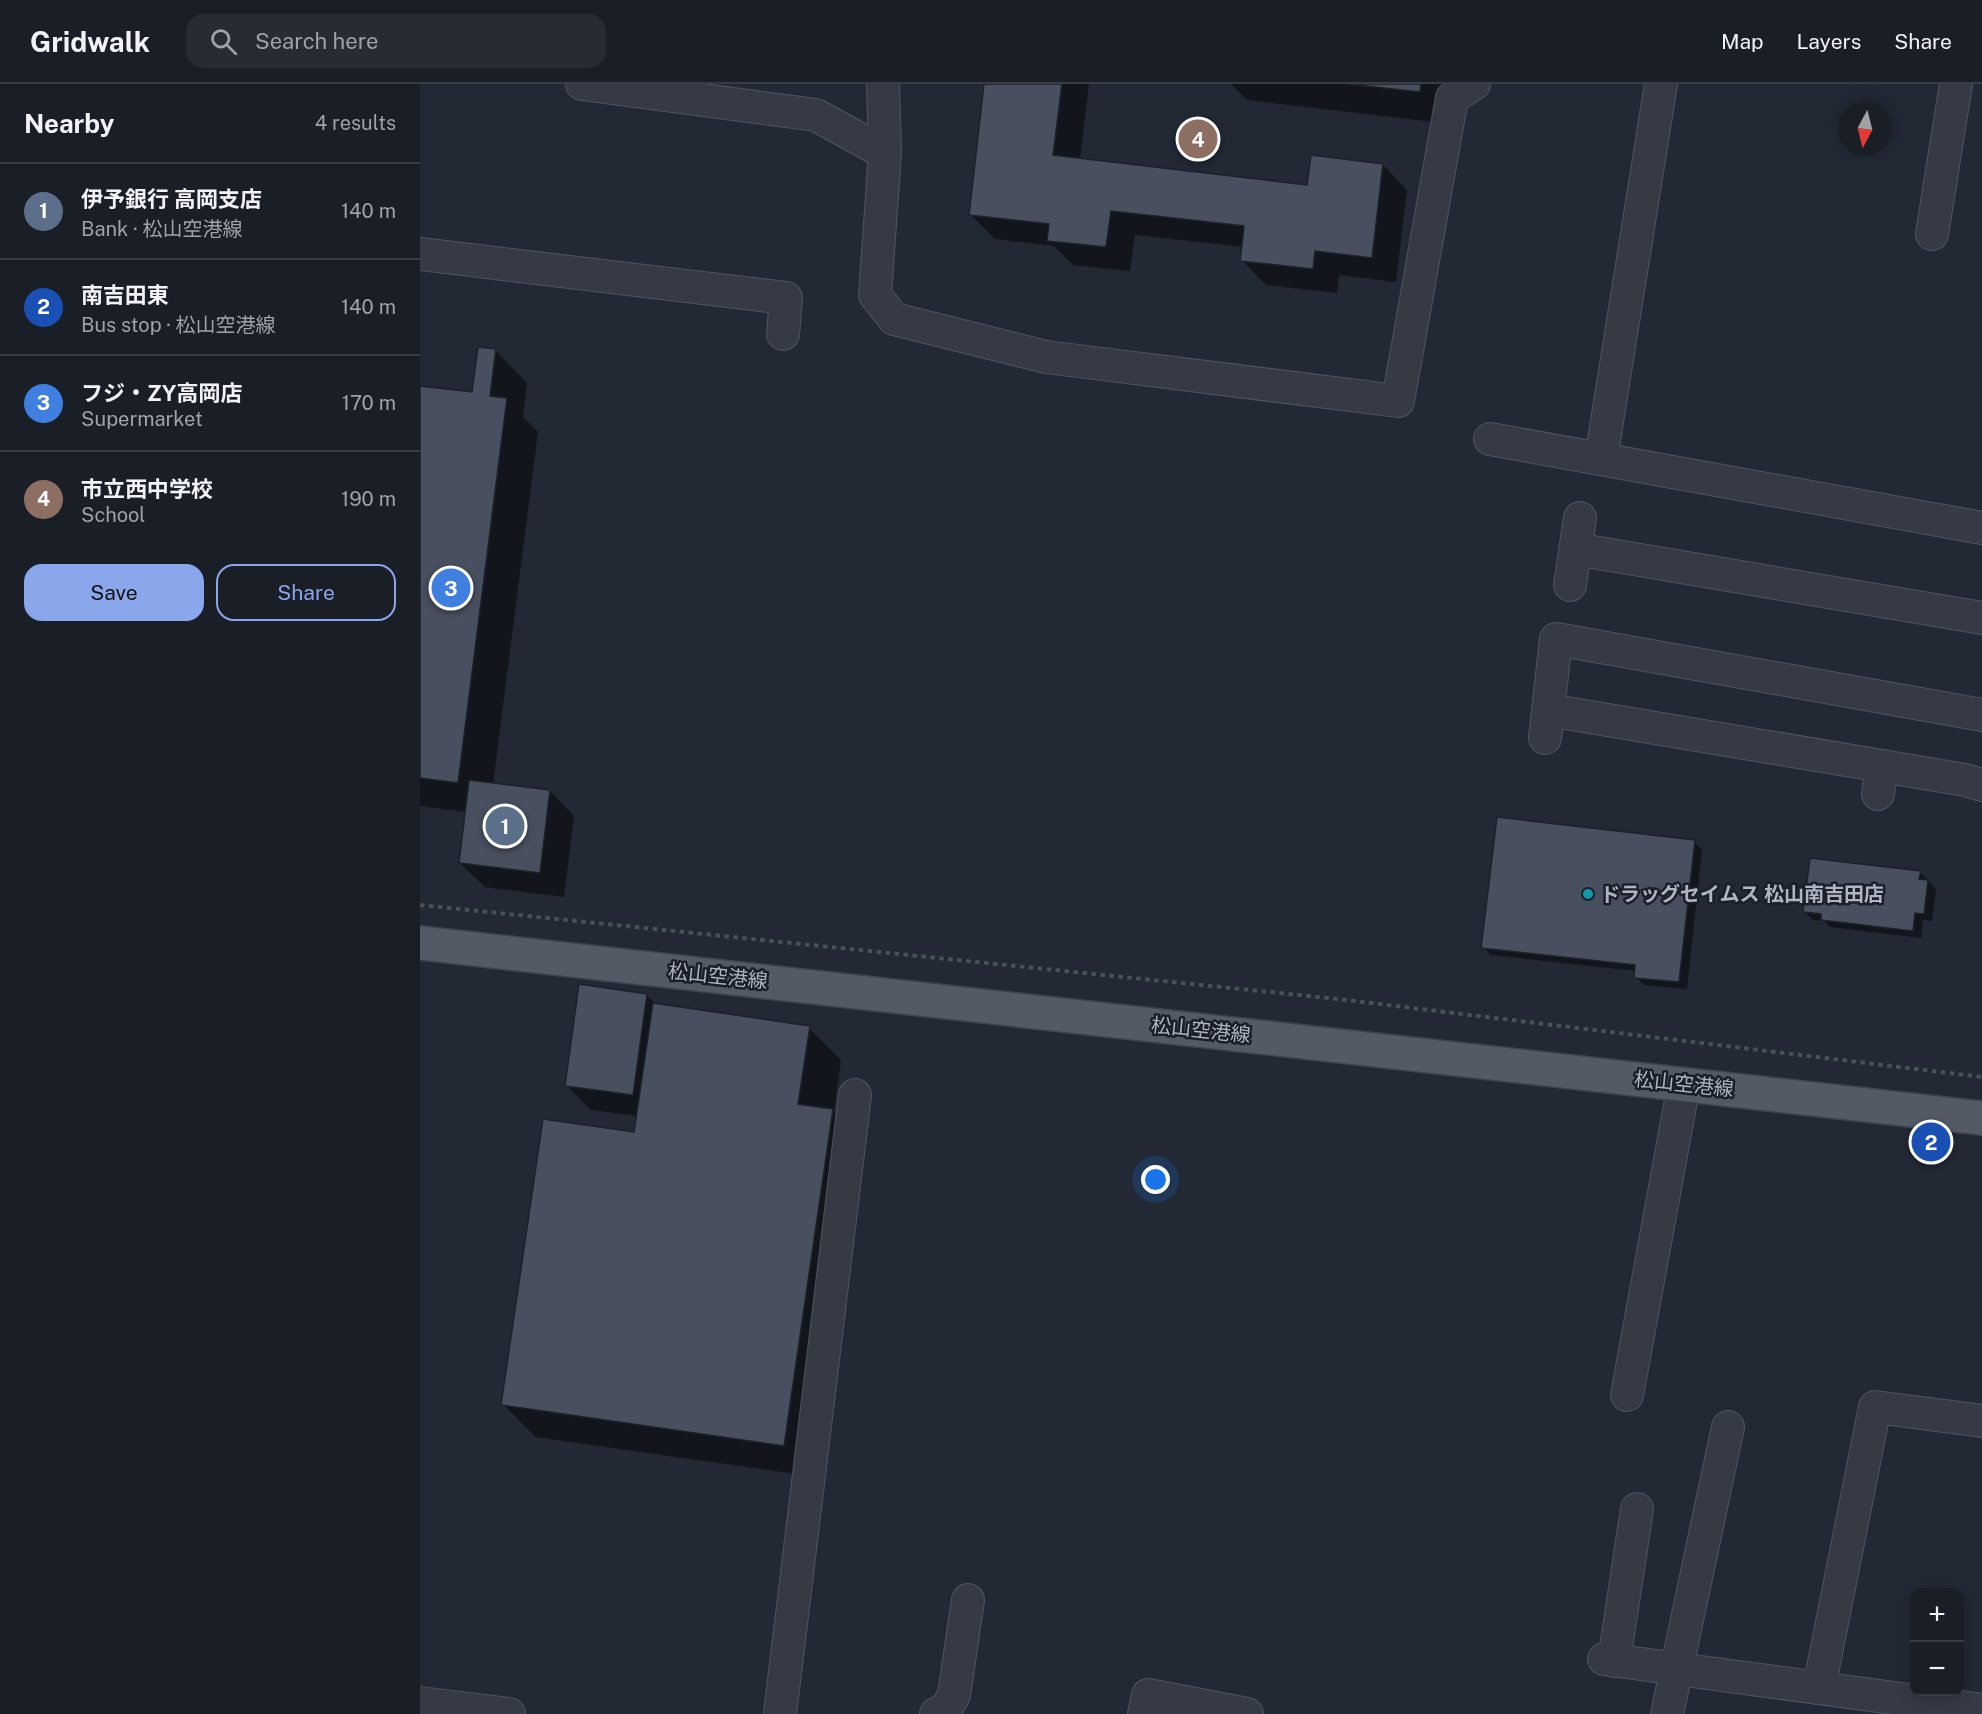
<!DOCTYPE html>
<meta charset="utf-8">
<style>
body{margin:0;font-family:"Public Sans","Noto Sans JP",sans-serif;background:#272b33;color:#f1f3f6}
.controls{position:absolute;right:18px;bottom:18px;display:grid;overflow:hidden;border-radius:12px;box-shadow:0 3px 15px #0003}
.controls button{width:54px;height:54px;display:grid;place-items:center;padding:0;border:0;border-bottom:2px solid #383c44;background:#1a1e27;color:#f1f3f6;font:30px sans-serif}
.compass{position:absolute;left:1418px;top:18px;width:54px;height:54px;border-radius:50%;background:#1a1e27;box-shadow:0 3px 15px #0003;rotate:187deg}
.you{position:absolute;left:736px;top:1096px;width:21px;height:21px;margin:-15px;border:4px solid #fff;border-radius:50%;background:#1a73e8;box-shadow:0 0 0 9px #1a73e833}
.badge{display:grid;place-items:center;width:39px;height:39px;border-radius:50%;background:#8aa7ec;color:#fff;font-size:20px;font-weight:700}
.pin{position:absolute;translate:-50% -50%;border:3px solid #fff;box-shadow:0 2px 6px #0006}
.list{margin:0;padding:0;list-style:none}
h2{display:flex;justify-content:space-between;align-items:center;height:78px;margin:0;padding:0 24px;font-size:26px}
h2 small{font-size:20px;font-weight:400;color:#9fa2a7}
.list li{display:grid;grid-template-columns:39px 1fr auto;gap:18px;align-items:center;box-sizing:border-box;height:96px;padding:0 24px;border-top:2px solid #383c44}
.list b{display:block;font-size:22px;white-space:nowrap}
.list p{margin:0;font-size:20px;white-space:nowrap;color:#9fa2a7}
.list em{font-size:20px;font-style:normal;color:#9fa2a7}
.actions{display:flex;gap:12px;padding:18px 24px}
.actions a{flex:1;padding:14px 0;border:2px solid #8aa7ec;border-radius:18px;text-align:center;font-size:21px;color:#8aa7ec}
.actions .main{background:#8aa7ec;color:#111}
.icon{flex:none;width:33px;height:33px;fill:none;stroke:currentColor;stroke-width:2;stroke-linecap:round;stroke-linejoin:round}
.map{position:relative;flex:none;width:1562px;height:1630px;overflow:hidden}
header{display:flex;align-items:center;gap:36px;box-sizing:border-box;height:84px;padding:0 30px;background:#1a1e27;border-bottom:2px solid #383c44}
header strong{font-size:28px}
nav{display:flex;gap:33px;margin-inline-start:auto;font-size:21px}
.search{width:420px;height:54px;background:#272b33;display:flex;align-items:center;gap:15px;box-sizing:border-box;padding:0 21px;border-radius:18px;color:#9fa2a7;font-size:22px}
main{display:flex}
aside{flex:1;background:#1a1e27}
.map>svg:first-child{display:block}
.shadow{fill:#0007}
.building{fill:#484f5e;stroke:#1c212c;stroke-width:1.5}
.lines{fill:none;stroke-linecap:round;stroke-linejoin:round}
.minor-casing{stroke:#4f5560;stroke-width:34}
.primary-casing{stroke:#3e434f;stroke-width:36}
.path{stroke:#455357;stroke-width:4;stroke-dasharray:4.5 4.5;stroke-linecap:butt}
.minor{stroke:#353a45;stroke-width:32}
.primary{stroke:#535965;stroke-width:33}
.culture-dot{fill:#0f9aa8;stroke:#1a1f29;stroke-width:2}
.labels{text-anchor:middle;stroke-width:5;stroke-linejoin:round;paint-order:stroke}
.poi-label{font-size:20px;font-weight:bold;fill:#afb5c2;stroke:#1a1f29;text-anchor:start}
.street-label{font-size:20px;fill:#afb5c2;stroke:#1a1f29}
</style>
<header>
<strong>Gridwalk</strong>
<div class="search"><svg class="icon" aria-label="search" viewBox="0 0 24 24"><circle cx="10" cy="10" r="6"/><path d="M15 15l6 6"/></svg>Search here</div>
<nav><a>Map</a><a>Layers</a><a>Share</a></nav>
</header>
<main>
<aside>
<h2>Nearby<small>4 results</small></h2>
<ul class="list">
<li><span class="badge" style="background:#5c6f8a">1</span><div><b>伊予銀行 高岡支店</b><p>Bank · 松山空港線</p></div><em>140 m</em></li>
<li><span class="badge" style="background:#1a4fb4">2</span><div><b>南吉田東</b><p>Bus stop · 松山空港線</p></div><em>140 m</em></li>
<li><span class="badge" style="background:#3f7fe0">3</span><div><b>フジ・ZY高岡店</b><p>Supermarket</p></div><em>170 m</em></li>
<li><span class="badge" style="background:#8d6e63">4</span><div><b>市立西中学校</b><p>School</p></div><em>190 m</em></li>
</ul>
<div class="actions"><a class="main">Save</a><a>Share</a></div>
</aside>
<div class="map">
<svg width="1562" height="1630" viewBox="0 0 1562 1630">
<rect width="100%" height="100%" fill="#222834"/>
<g class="shadow">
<polygon points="566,0 669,0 660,76 888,102 963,81 987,106 976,198 919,191 917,209 846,201 822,176 823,163 715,151 710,187 653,181 634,162 575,155 550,130"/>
<polygon points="811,0 1036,0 1032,40 827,16"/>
<polygon points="75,266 107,299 103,333 118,348 73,700 130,707 154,732 144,813 65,803 40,779 47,728 0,722 0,303 53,310"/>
<polygon points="1274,758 1282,766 1267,905 1224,901 1216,893 1216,887 1071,871 1063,863"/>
<polygon points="1500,788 1516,805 1512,837 1503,836 1501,854 1410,843 1404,837 1393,836 1385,828"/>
<polygon points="226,911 237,921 389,944 421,976 414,1028 445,1059 396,1393 115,1353 83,1320 216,1050 218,1032 171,1026 146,1001"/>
</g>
<g class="building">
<polygon points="564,0 642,0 633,71 887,101 891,71 963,80 952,174 895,167 893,185 820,177 824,142 691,127 686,163 627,157 629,140 549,131"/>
<polygon points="928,0 1001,0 1000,8"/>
<polygon points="58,263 76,265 70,312 87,314 38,699 0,694 0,302 52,308"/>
<polygon points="49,696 130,706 120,789 39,779"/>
<polygon points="1077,733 1275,756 1259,898 1214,894 1215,881 1061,864"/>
<polygon points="1390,774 1501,787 1499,795 1508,796 1504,830 1495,829 1493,847 1401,836 1401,830 1383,828"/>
<polygon points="159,900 227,910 213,1011 145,1002"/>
<polygon points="233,919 390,942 378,1020 413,1025 364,1362 81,1321 123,1035 214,1048"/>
</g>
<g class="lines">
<g class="minor-casing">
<g id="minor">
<polyline points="162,0 396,31 465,69 455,211 474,235 626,273 978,317 1032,14 1054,0"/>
<polyline points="463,0 465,69"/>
<polyline points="1512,150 1536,0"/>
<polyline points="0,170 366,214 363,250"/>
<polyline points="1070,355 1562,444"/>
<polyline points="1181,375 1241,0"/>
<polyline points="1155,465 1562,534"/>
<polyline points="1150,501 1160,434"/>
<polyline points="1128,626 1545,696 1562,701"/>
<polyline points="1125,654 1136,555 1562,631"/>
<polyline points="1458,710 1462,682"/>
<polyline points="1207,1311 1264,1000"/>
<polyline points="1184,1575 1562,1626"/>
<polyline points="1194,1577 1217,1425"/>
<polyline points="1399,1604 1455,1323 1562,1337"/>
<polyline points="0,1619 89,1630"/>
<polyline points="360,1630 435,1011"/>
<polyline points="516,1630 526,1625 534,1611 548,1516"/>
<polyline points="724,1630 728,1611 827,1630"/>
<polyline points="1247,1630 1308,1343"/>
</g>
</g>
<g class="primary-casing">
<polyline id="primary" points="0,859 1562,1034"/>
</g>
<polyline class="path" points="0,821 918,915 1562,993"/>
<use href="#minor" class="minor"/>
<use href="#primary" class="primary"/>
</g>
<circle class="culture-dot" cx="1168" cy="810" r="6"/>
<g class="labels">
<g class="poi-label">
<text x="1180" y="817">ドラッグセイムス 松山南吉田店</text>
</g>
<g class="street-label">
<text transform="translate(298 892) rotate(6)" y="7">松山空港線</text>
<text transform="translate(781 946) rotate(6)" y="7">松山空港線</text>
<text transform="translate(1264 1000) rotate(6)" y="7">松山空港線</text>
</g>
</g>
</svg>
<div class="controls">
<button>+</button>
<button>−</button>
</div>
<svg class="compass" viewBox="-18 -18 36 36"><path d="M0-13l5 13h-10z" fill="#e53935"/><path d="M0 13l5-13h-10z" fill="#9fa2a7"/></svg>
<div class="you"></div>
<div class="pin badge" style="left:85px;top:742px;background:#5c6f8a">1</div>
<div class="pin badge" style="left:1511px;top:1058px;background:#1a4fb4">2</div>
<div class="pin badge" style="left:31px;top:504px;background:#3f7fe0">3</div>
<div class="pin badge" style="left:778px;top:55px;background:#8d6e63">4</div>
</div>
</main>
